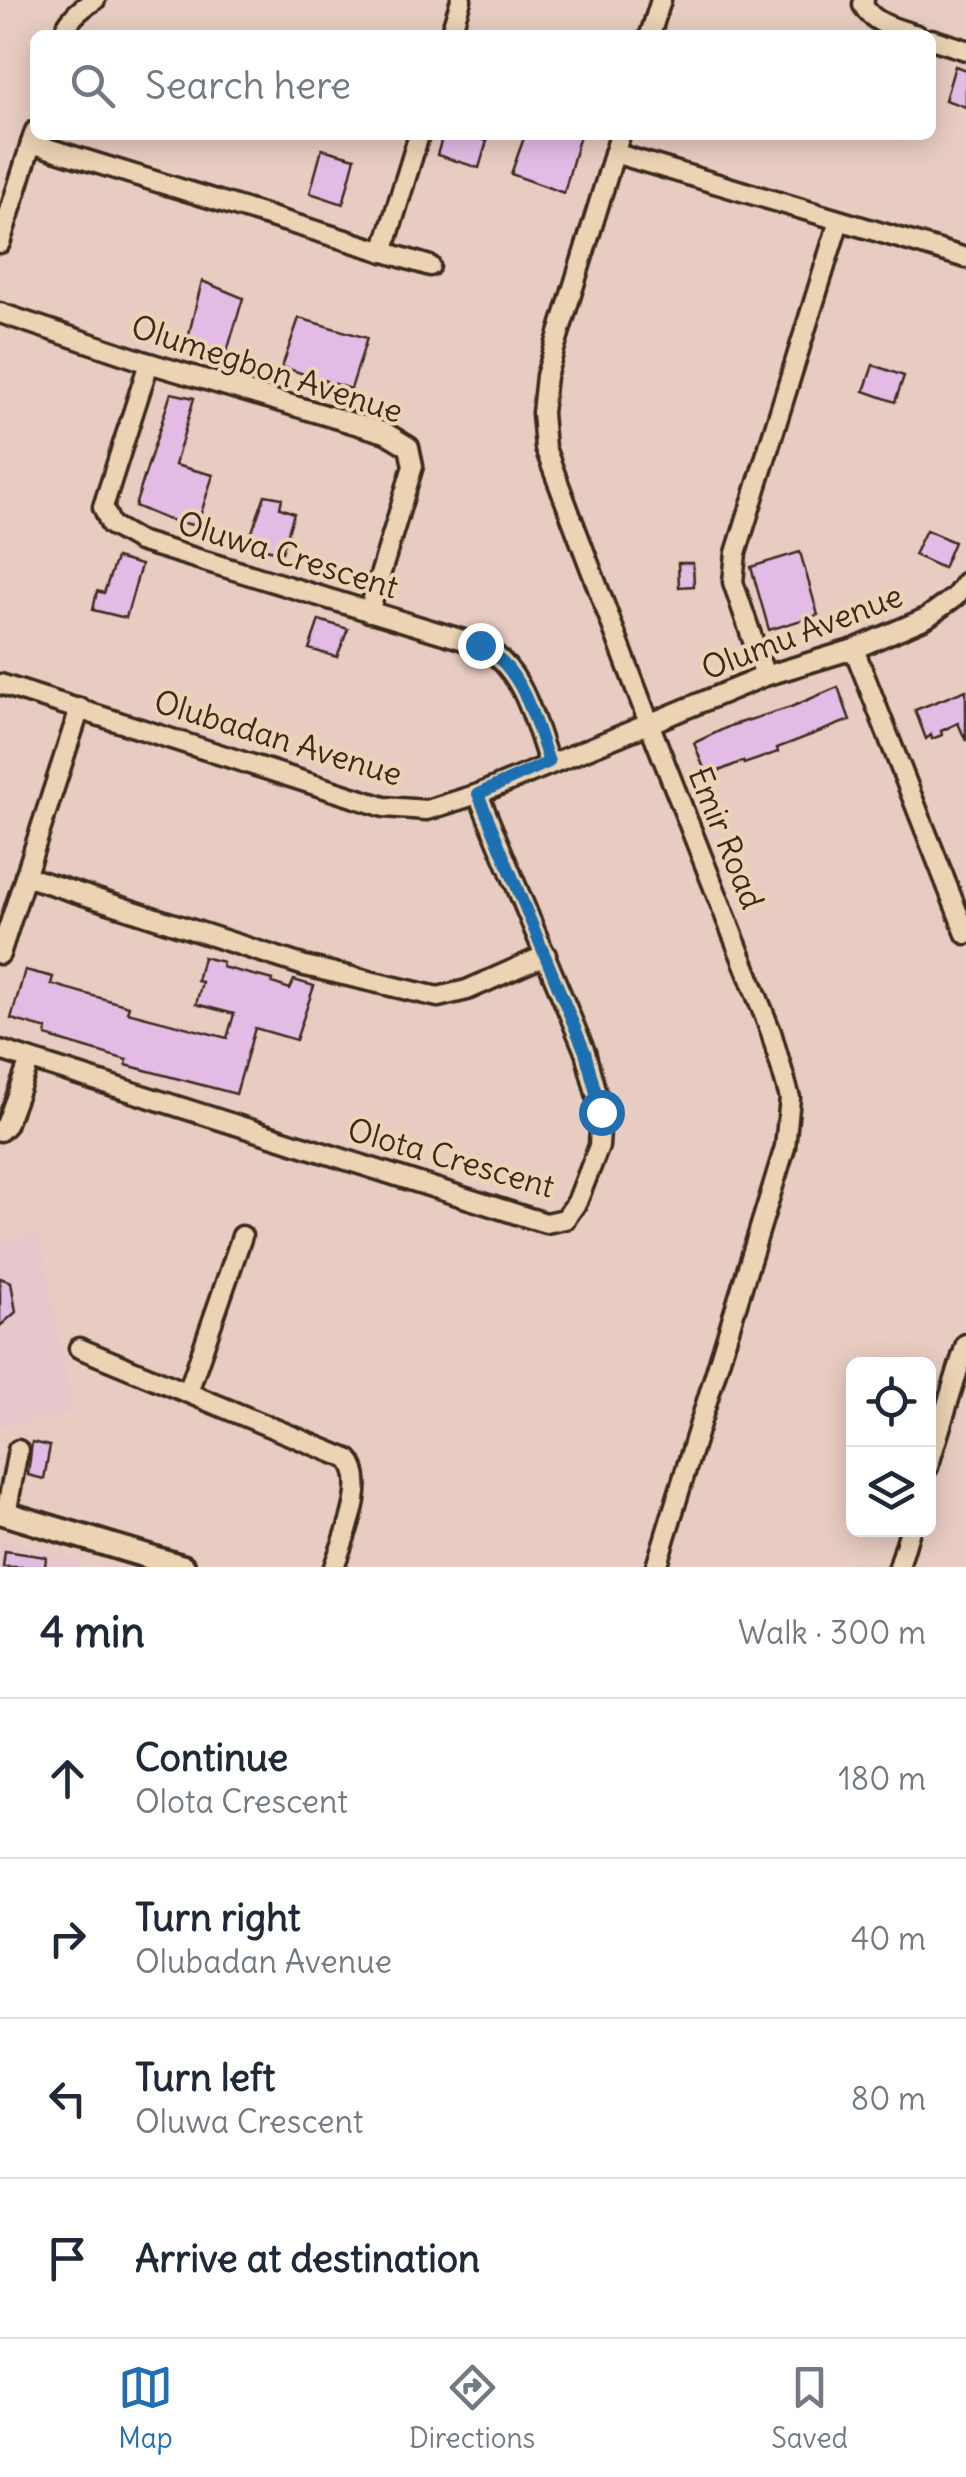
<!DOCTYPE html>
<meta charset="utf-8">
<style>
body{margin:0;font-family:Delius,sans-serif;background:#f2f2f3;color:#1f2937}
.controls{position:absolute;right:30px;bottom:30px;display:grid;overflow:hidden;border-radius:15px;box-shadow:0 5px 25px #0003}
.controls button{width:90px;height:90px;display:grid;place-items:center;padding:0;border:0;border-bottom:2px solid #e0e1e3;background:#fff;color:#1f2937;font:50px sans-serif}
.stop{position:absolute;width:30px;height:30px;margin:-22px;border:8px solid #1f6fb2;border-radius:50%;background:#fff}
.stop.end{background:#1f6fb2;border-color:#fff;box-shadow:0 2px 10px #0008}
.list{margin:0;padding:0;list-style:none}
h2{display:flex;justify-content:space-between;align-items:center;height:130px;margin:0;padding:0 40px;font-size:42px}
h2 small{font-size:32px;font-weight:400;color:#747a83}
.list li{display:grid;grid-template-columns:65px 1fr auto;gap:30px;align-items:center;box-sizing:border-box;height:160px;padding:0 40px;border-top:2px solid #e0e1e3}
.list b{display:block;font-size:38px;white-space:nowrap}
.list p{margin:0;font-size:32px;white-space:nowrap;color:#747a83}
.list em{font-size:32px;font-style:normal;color:#747a83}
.icon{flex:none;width:55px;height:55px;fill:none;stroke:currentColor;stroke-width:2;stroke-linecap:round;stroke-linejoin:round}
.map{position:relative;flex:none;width:966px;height:1567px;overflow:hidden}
.search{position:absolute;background:#fff;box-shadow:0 5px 25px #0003;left:30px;right:30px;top:30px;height:110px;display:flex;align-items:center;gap:25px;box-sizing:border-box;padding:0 35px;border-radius:15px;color:#747a83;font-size:38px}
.sheet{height:770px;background:#fff}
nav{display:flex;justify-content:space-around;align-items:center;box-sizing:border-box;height:140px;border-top:2px solid #e0e1e3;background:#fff;font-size:28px;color:#747a83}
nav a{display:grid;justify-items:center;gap:5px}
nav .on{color:#1f6fb2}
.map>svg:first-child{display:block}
.built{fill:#e6c7cc}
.building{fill:#e2bce5;stroke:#3b2a1e;stroke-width:2.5}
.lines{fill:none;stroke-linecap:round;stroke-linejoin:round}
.minor-casing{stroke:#3b2a1e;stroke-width:25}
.major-casing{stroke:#3b2a1e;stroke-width:30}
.minor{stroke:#ebd3b3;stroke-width:18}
.major{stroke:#ebd3b3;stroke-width:22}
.route{stroke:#1f6fb2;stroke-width:12}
.labels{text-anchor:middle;stroke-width:8;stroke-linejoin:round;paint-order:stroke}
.street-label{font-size:32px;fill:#3b2a1e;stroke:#ebd3b3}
</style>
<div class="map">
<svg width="966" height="1567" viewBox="0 0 966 1567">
<rect width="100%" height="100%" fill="#e8ccc2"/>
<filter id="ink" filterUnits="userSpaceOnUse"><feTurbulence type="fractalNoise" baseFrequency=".01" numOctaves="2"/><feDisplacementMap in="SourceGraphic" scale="20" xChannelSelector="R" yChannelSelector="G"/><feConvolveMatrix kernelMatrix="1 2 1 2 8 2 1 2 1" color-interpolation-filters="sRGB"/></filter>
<g filter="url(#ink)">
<g class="built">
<polygon points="40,1234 73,1413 0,1426 0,1240"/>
<polygon points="0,1538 80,1560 79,1567 0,1567"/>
</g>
<g class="building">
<polygon points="955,66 966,70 966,107 945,100"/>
<polygon points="443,135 468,135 487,141 479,168 437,155"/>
<polygon points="525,135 580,135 564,193 511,174"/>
<polygon points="322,149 355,158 343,204 310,193"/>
<polygon points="202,281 243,298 223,365 185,350"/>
<polygon points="299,318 367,338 351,389 282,367"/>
<polygon points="873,365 904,376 895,402 864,391"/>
<polygon points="171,393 194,398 175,465 213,475 197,526 166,519 135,506"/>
<polygon points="265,495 282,498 280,508 294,513 282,552 247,546"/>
<polygon points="926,530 954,542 943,568 914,555"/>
<polygon points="800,552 818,615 769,630 751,567"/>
<polygon points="116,558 141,565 126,618 93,610 97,591 104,593"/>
<polygon points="678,563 693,563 694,586 679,587"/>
<polygon points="319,620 348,629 337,657 309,649"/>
<polygon points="838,687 850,720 777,748 778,752 744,764 743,761 707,776 694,743 730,726 791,707"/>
<polygon points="966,690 966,741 958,723 941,731 942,735 932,739 931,735 926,739 915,710"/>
<polygon points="203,957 223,962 222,967 273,980 272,983 290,989 294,980 314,986 296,1040 255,1028 236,1094 126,1065 127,1060 46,1036 47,1029 11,1019 25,970 53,977 51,984 129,1006 127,1012 227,1038 234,1014 196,1004 202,982 197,981"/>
<polygon points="0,1278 11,1282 16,1312 0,1326"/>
<polygon points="32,1442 50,1446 44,1479 28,1475"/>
<polygon points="5,1551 46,1557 45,1567 3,1567"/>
</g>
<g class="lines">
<g class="minor-casing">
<g id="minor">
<path d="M864 0 863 5C873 24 897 29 917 35"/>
<path d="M63 35C68 19 81 8 95 0"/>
<polyline points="450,35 461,0"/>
<polyline points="650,35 661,0"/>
<polyline points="931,39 966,50"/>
<polyline points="620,135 546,376 542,413 545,448 649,723 771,1032 790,1098 785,1147 656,1567"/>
<polyline points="31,143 430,266"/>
<polyline points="614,153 966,258"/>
<polyline points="0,243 35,131"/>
<polyline points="383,252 419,135"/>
<polyline points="0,313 149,363 386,433 409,447 413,466 369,612"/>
<path d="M149 363 103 507 111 525 139 541 480 645C523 667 534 720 549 763"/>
<polyline points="854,649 966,934"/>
<polyline points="765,676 733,582 736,553 839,221"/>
<polyline points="0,684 384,807 427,810 478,794 765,676 854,649 926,618 955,597 966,582"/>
<polyline points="25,876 305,966 438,997 467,990 546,955"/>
<polyline points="0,954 80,708"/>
<polyline points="0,1050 526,1217 546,1223 565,1219 577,1202 599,1146 601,1112 585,1052 478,794"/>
<polyline points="0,1131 6,1125 30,1060"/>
<path d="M79 1348 348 1459C370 1482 343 1540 334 1567"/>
<polyline points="188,1392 242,1236"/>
<polyline points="928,1467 966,1344"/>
<polyline points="6,1514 18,1450"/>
<polyline points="899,1567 910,1530"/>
</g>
</g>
<g class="major-casing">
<polyline id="major" points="0,1512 183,1567"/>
</g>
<use href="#minor" class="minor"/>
<use href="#major" class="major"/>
</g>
</g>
<g class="lines" filter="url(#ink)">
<path class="route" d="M480 645C523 667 534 720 549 762L478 794 585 1052 601 1112"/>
</g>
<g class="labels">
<g class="street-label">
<text transform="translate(267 369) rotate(18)" y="11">Olumegbon Avenue</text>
<text transform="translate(288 555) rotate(17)" y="11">Oluwa Crescent</text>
<text transform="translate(802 632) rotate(-21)" y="11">Olumu Avenue</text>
<text transform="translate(278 738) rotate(17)" y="11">Olubadan Avenue</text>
<text transform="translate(726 838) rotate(68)" y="11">Emir Road</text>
<text transform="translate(451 1158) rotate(16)" y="11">Olota Crescent</text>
</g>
</g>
</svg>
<div class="controls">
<button><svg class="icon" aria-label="locate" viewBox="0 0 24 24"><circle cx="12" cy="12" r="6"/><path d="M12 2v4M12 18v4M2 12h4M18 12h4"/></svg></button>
<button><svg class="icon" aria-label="layers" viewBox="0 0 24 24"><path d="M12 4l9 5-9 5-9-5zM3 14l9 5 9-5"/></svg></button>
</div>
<div class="stop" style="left:601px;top:1112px"></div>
<div class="stop end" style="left:480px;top:645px"></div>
<div class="search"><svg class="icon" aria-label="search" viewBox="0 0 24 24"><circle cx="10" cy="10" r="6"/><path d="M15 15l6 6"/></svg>Search here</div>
</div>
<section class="sheet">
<h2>4 min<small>Walk · 300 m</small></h2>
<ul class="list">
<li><svg class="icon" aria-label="ahead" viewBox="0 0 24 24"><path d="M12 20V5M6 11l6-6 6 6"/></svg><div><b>Continue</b><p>Olota Crescent</p></div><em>180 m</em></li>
<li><svg class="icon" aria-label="right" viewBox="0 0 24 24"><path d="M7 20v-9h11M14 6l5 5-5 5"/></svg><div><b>Turn right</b><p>Olubadan Avenue</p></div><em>40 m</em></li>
<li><svg class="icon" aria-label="left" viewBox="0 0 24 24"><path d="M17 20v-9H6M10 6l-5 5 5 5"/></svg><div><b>Turn left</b><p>Oluwa Crescent</p></div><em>80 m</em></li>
<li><svg class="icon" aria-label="arrive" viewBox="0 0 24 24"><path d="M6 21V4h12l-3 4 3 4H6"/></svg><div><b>Arrive at destination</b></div></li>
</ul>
</section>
<nav>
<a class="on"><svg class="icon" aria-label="map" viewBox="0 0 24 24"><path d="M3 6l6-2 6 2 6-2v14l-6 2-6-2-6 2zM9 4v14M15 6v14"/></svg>Map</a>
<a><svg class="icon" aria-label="directions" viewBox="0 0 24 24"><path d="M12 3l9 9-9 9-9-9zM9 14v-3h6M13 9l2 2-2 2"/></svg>Directions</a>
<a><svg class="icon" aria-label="saved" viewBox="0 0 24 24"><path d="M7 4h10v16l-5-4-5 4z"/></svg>Saved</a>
</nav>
